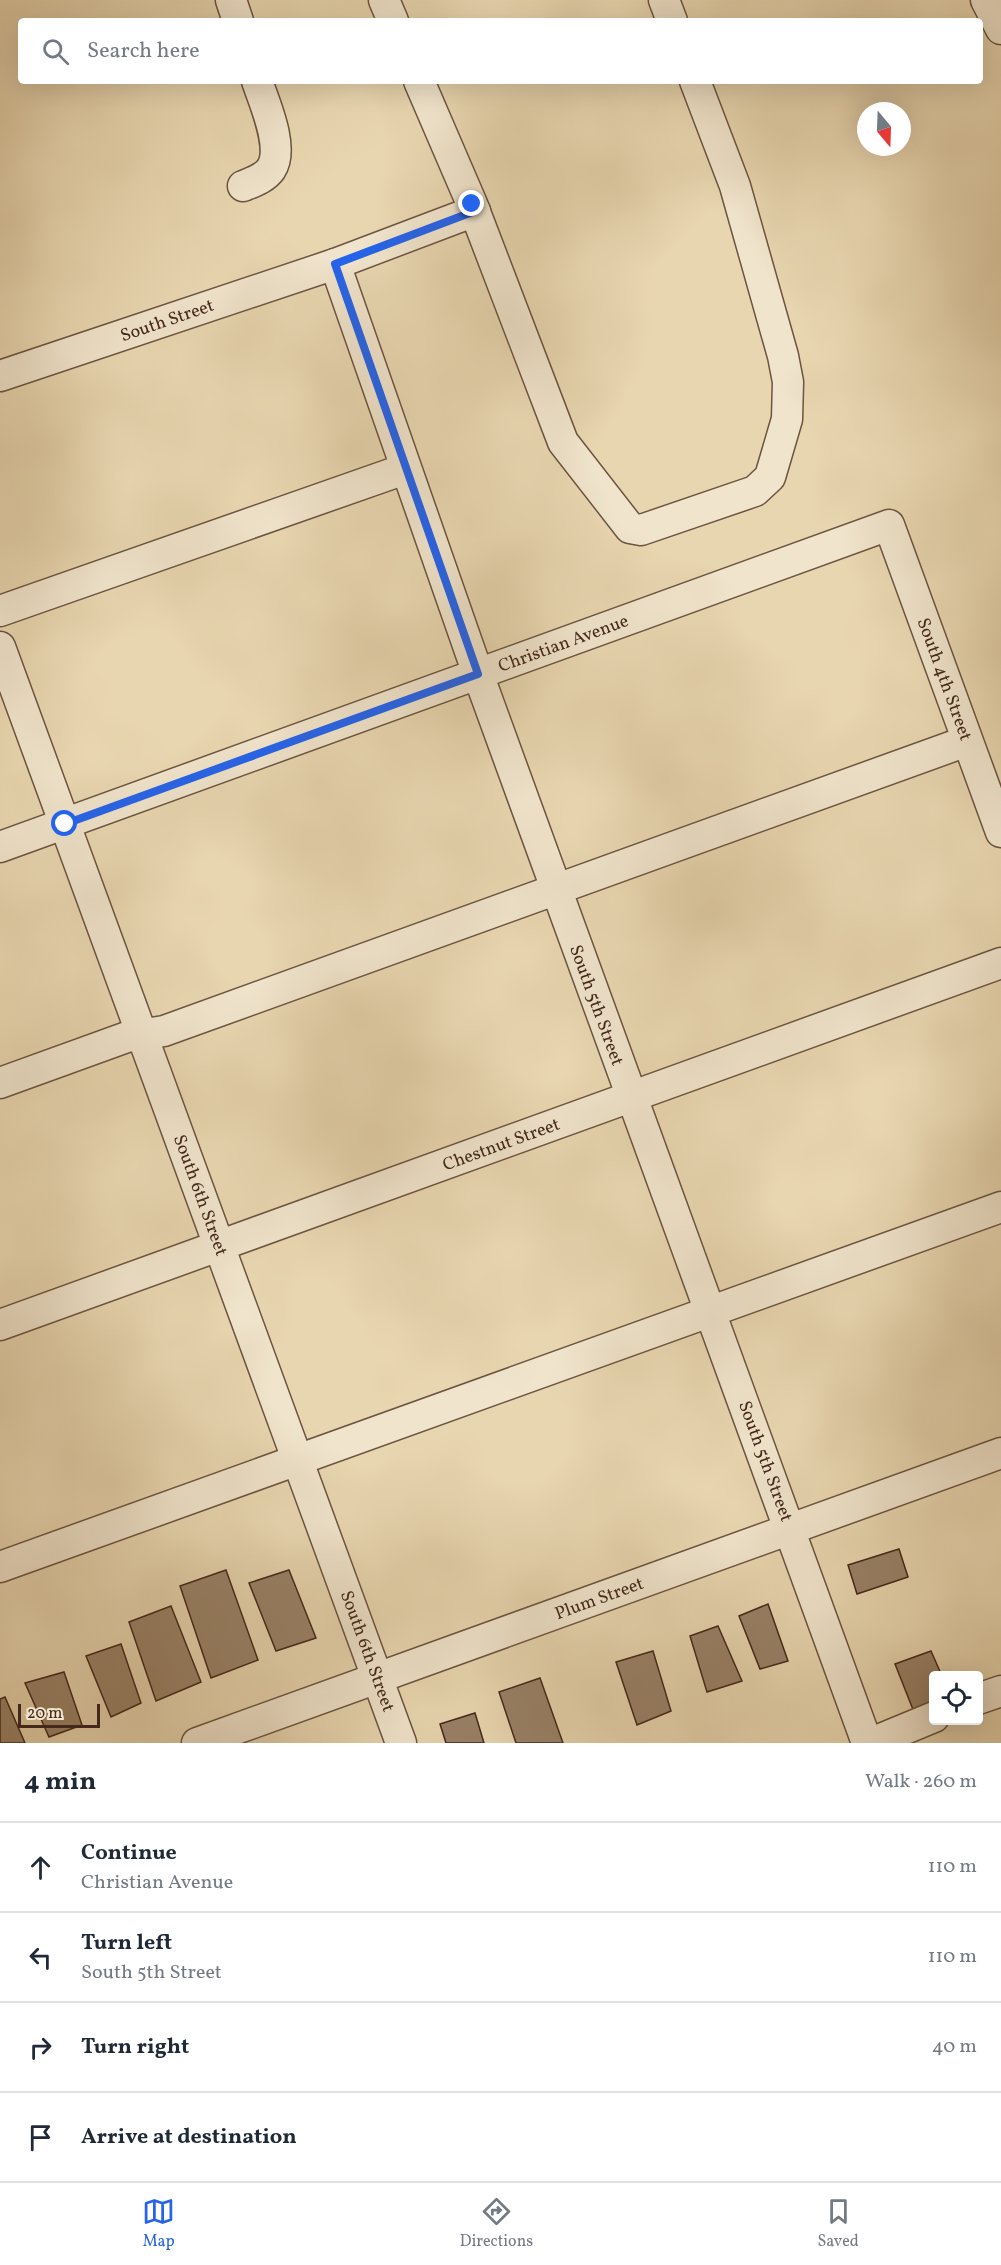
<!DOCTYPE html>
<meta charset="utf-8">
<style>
body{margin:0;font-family:Vollkorn,serif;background:#f2f2f3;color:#1f2937}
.controls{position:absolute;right:18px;bottom:18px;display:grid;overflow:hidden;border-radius:6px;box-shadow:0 6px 24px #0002}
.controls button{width:54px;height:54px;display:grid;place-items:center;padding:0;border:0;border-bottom:2px solid #e0e1e3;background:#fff;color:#1f2937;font:30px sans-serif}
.compass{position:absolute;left:857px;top:102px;width:54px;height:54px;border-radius:50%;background:#fff;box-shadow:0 6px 24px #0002;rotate:161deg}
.scale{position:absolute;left:18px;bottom:15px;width:82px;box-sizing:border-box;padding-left:6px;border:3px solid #43281b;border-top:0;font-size:16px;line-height:21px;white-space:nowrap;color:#43281b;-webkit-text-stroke:4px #f0e4cc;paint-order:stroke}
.stop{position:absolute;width:18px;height:18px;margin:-14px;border:4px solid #2563eb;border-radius:50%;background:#fff}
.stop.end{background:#2563eb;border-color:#fff;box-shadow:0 2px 6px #0008}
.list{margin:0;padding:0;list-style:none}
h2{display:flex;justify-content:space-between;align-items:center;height:78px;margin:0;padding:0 24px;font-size:26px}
h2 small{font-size:20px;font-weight:400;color:#747a83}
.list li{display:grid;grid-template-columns:39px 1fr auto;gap:18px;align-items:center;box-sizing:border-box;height:90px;padding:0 24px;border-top:2px solid #e0e1e3}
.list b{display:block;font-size:22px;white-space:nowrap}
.list p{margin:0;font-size:20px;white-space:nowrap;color:#747a83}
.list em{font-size:20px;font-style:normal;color:#747a83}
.icon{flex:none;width:33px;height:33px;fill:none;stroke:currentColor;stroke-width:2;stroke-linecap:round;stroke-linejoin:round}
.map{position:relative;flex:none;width:1001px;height:1743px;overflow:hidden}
.search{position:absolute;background:#fff;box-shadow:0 6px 24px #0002;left:18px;right:18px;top:18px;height:66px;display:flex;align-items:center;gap:15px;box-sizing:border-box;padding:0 21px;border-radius:6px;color:#747a83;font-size:22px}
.sheet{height:438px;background:#fff}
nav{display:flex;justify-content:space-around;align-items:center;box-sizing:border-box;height:84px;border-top:2px solid #e0e1e3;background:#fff;font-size:16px;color:#747a83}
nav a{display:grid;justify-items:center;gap:3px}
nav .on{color:#2563eb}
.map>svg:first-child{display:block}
.building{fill:#998268;stroke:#43281b;stroke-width:1.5}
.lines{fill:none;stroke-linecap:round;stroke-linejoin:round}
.minor-casing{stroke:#6c5440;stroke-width:33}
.minor{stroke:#f0e4cc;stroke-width:30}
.route{stroke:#2563eb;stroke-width:8}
.labels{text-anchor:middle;stroke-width:5;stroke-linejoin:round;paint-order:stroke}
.street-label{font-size:18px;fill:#43281b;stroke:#f0e4cc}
</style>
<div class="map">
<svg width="1001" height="1743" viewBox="0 0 1001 1743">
<rect width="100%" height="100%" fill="#e8d6b0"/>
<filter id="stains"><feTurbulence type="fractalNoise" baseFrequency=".00333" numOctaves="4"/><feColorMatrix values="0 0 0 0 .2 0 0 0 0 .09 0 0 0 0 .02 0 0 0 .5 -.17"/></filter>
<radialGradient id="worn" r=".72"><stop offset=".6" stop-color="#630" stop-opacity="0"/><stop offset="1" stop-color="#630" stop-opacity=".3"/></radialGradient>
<g class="building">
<polygon points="899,1549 908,1577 857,1594 848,1565"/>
<polygon points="226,1570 258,1660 211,1678 180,1586"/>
<polygon points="289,1570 316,1638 276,1651 249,1583"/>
<polygon points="768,1604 788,1661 760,1669 739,1616"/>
<polygon points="171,1606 201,1682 156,1701 129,1622"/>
<polygon points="718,1626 742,1681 707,1692 690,1636"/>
<polygon points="121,1644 141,1703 111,1717 86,1656"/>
<polygon points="653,1651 671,1711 637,1725 616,1662"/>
<polygon points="931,1651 942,1676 934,1676 934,1705 914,1712 895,1664"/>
<polygon points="64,1672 82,1725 49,1737 25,1683"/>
<polygon points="540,1678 563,1743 516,1743 499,1692"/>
<polygon points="5,1697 25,1743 0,1743 0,1699"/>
<polygon points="475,1713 484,1743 446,1743 440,1724"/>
</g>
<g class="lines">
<g class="minor-casing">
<g id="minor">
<polyline points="231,0 238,21"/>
<polyline points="384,0 393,21"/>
<polyline points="664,0 672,21"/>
<polyline points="986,0 1001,29"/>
<polyline points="419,81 472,204 563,442 630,528 641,530 755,491 770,477 787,419 788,382 783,356 735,186 695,81"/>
<path d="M243 186C253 182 265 178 271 169 285 148 264 102 257 81"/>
<polyline points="335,264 478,674 867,1743"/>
<polyline points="0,376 335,264 475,211"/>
<polyline points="0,611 405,469"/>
<polyline points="0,647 401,1743"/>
<polyline points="0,847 889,525 1001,832"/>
<polyline points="0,1083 127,1037 164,1031 967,741"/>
<polyline points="0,1325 1001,963"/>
<polyline points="0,1567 1001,1207"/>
<polyline points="978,1699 1001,1691"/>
<polyline points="197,1743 1001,1453"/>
<polyline points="871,1743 934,1717"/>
</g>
</g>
<use href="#minor" class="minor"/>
</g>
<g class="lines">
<polyline class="route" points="65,824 478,674 335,264 475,211 472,204"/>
</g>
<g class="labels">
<g class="street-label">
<text transform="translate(167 320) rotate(-19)" y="6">South Street</text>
<text transform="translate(563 643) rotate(-20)" y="6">Christian Avenue</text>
<text transform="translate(945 679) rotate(70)" y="6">South 4th Street</text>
<text transform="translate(597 1005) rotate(70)" y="6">South 5th Street</text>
<text transform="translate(501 1144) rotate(-20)" y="6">Chestnut Street</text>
<text transform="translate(201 1195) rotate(70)" y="6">South 6th Street</text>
<text transform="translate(766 1461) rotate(70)" y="6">South 5th Street</text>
<text transform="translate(599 1598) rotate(-20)" y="6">Plum Street</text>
<text transform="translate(368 1651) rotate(70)" y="6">South 6th Street</text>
</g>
</g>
<rect width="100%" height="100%" filter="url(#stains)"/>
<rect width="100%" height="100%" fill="url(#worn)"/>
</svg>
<div class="controls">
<button><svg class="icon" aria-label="locate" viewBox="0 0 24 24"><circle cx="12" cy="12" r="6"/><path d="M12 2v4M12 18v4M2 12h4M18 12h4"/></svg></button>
</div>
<svg class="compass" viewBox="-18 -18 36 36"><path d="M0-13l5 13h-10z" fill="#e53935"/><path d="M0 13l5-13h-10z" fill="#747a83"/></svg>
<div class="scale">20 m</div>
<div class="stop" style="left:65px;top:824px"></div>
<div class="stop end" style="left:472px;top:204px"></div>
<div class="search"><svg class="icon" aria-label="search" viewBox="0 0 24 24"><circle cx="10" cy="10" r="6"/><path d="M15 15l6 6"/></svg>Search here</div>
</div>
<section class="sheet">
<h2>4 min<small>Walk · 260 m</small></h2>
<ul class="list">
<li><svg class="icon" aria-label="ahead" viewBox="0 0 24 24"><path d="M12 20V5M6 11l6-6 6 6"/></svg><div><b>Continue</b><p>Christian Avenue</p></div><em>110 m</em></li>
<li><svg class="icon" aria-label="left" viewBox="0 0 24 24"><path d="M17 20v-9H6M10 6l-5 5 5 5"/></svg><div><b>Turn left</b><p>South 5th Street</p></div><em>110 m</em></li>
<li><svg class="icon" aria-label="right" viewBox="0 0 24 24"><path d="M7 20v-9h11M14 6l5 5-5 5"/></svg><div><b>Turn right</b></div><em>40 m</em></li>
<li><svg class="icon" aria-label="arrive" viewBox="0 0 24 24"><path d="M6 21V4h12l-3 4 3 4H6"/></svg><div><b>Arrive at destination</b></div></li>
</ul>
</section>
<nav>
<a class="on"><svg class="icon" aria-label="map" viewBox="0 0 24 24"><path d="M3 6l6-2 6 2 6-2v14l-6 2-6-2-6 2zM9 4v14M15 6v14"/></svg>Map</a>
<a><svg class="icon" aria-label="directions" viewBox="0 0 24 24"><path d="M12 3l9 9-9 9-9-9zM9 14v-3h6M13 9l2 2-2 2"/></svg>Directions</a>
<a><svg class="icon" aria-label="saved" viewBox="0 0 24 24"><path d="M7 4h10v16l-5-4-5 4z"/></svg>Saved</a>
</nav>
